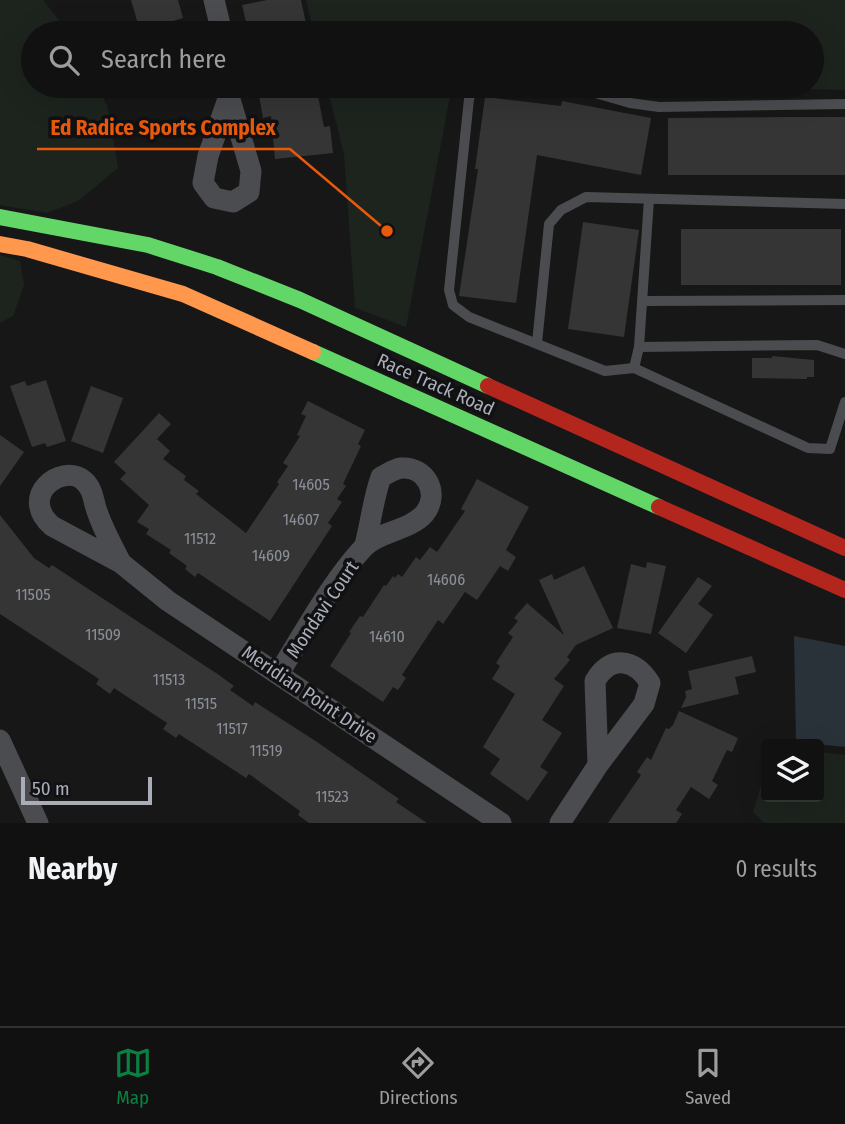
<!DOCTYPE html>
<style>
body{margin:0;font-family:"Fira Sans Condensed",sans-serif;background:#1a1a1a;color:#f1f3f6}
.controls{position:absolute;right:21px;bottom:21px;display:grid;overflow:hidden;border-radius:7px;box-shadow:0 7px 28px #0002}
.controls button{width:63px;height:63px;display:grid;place-items:center;padding:0;border:0;border-bottom:2px solid #303131;background:#111;color:#f1f3f6;font:35px sans-serif}
.scale{position:absolute;left:21px;bottom:18px;width:131px;box-sizing:border-box;padding-left:7px;border:4px solid #a8adb8;border-top:0;font-size:19px;line-height:24px;white-space:nowrap;color:#a8adb8;-webkit-text-stroke:5px #111113;paint-order:stroke}
.list{margin:0;padding:0;list-style:none}
h2{display:flex;justify-content:space-between;align-items:center;height:91px;margin:0;padding:0 28px;font-size:30px}
h2 small{font-size:23px;font-weight:400;color:#9c9d9f}
.icon{flex:none;width:38px;height:38px;fill:none;stroke:currentColor;stroke-width:2;stroke-linecap:round;stroke-linejoin:round}
.map{position:relative;flex:none;width:845px;height:823px;overflow:hidden}
.search{position:absolute;background:#111;box-shadow:0 7px 28px #0002;left:21px;right:21px;top:21px;height:77px;display:flex;align-items:center;gap:18px;box-sizing:border-box;padding:0 24px;border-radius:38px;color:#9c9d9f;font-size:26px}
.sheet{height:203px;background:#111}
nav{display:flex;justify-content:space-around;align-items:center;box-sizing:border-box;height:98px;border-top:2px solid #303131;background:#111;font-size:19px;color:#9c9d9f}
nav a{display:grid;justify-items:center;gap:4px}
nav .on{color:#0b8043}
.map>svg:first-child{display:block}
.green{fill:#1d241e}
.water{fill:#2a3239}
.building{fill:#353536}
.lines{fill:none;stroke-linecap:round;stroke-linejoin:round}
.lane{stroke:#4b4c50;stroke-width:10}
.street{stroke:#4b4c50;stroke-width:21}
.fast{stroke:#63d668;stroke-width:16}
.slow{stroke:#ff974d;stroke-width:16}
.jam{stroke:#b3261e;stroke-width:16}
.labels{text-anchor:middle;stroke-width:7;stroke-linejoin:round;paint-order:stroke}
.number-label{font-size:16px;fill:#8b8f98}
.street-label{font-size:19px;fill:#a8adb8;stroke:#111113}
.leader{fill:none;stroke:#e8590c;stroke-width:2.5}
.callout-dot{fill:#e8590c;stroke:#111113;stroke-width:2.5}
.callout-label{font-size:21px;text-anchor:middle;font-weight:bold;fill:#e8590c;stroke:#111113;stroke-width:7;stroke-linejoin:round;paint-order:stroke}
</style>
<div class="map">
<svg width="845" height="823" viewBox="0 0 845 823">
<rect width="100%" height="100%" fill="#171717"/>
<g class="green">
<polygon points="0,0 43,0 69,33 33,33 33,86 98,86 108,108 118,168 78,201 47,213 0,205"/>
<polygon points="306,0 845,0 845,90 641,86 812,86 812,33 314,33"/>
<polygon points="327,86 452,86 406,327 355,308 344,154"/>
<polygon points="0,255 20,261 24,285 13,316 0,323"/>
<polygon points="819,752 845,755 845,823 764,823 753,812 766,769 766,797 819,797"/>
</g>
<polygon class="water" points="794,636 845,646 845,747 796,742"/>
<g class="building">
<polygon points="131,0 178,0 183,18 140,31"/>
<polygon points="267,0 301,0 308,33 272,33 270,27 264,28 262,23 247,26 242,5"/>
<polygon points="288,86 316,86 324,127 330,126 333,153 275,159 271,116 263,118 259,95 275,92 274,88"/>
<polygon points="485,97 561,106 562,101 651,118 641,175 537,155 516,303 459,296 478,169 475,169"/>
<polygon points="790,117 845,117 845,175 668,175 668,118"/>
<polygon points="583,222 639,230 624,337 568,329"/>
<rect x="681" y="229" width="160" height="56"/>
<polygon points="772,356 814,360 814,377 807,377 807,379 752,378 752,358 772,358"/>
<polygon points="46,380 66,441 47,447 45,443 32,447 10,386 25,381 27,386"/>
<polygon points="91,386 123,398 103,453 71,441"/>
<polygon points="308,401 365,430 358,444 361,446 343,484 346,486 337,499 342,502 328,523 332,526 270,621 198,573 195,577 185,569 187,566 169,553 171,550 146,534 149,529 137,522 149,505 120,479 126,473 114,462 159,413 171,424 157,439 170,451 163,459 186,476 184,480 199,491 196,494 246,533 279,484 277,482 288,466 283,463 300,436 297,435 306,416 301,414"/>
<polygon points="0,435 24,452 0,486"/>
<polygon points="477,479 529,507 506,550 516,557 508,571 500,566 477,600 465,592 443,624 438,620 402,675 406,678 398,690 393,687 383,702 330,666 351,633 349,632 360,616 363,617 384,585 386,586 393,576 395,578 398,574 402,577 416,557 420,560 430,547 437,552 465,511 461,509"/>
<polygon points="0,515 34,558 49,568 52,565 219,675 234,686 230,690 253,706 255,702 317,742 399,799 396,802 427,823 309,823 298,815 300,811 249,774 246,778 179,734 176,738 163,729 167,723 114,688 110,694 96,684 99,679 0,614"/>
<polygon points="647,562 666,566 651,634 617,628 631,564 646,568"/>
<polygon points="584,566 613,628 576,645 567,657 570,660 554,679 564,686 542,720 562,733 540,767 548,772 528,801 490,774 500,759 483,747 515,694 492,679 500,666 496,663 513,637 508,633 518,621 514,618 527,603 564,635 539,580 552,574 554,580"/>
<polygon points="698,577 712,586 698,604 713,615 686,653 658,633"/>
<polygon points="752,656 756,672 735,677 739,694 681,708 686,697 685,691 692,689 688,671"/>
<polygon points="679,711 738,738 732,752 727,750 712,781 718,785 709,799 691,787 676,810 682,814 676,823 608,823 641,775 637,772 647,757 651,760 666,728 669,729 673,725"/>
</g>
<g class="lines">
<g class="lane">
<polyline points="474,86 469,99 449,290 453,305 469,317 605,371 634,368 808,448 830,449 845,402"/>
<polyline points="571,86 630,103 659,107 845,104"/>
<polyline points="642,301 845,300"/>
<polyline points="537,343 549,224 561,210 586,197 845,204"/>
<polyline points="639,347 649,199"/>
<polyline points="634,368 639,347 817,345 845,354"/>
</g>
<g class="street">
<polyline points="214,0 222,33"/>
<polyline points="228,86 229,96 251,171 249,192 233,202 214,198 203,183 208,156 229,96"/>
<path d="M121 563C113 547 104 531 98 514 93 502 94 489 83 480 61 463 18 496 52 526L121 563 168 601 501 823"/>
<path d="M279 673C304 633 332 581 364 547 379 531 410 531 425 513 440 493 426 466 401 468 394 469 387 474 381 477 373 499 371 522 365 545"/>
<polyline points="0,740 38,823"/>
<path d="M560 823 598 765 644 704 650 683C635 659 610 654 595 681L598 765"/>
</g>
<g class="fast">
<polyline points="0,217 148,245 217,267 300,300 488,386"/>
<polyline points="313,352 659,507"/>
</g>
<polyline class="slow" points="0,244 27,249 183,294 313,352"/>
<g class="jam">
<polyline points="488,386 845,548"/>
<polyline points="659,507 845,590"/>
</g>
</g>
<g class="labels">
<g class="number-label">
<text x="311" y="490">14605</text>
<text x="301" y="525">14607</text>
<text x="200" y="544">11512</text>
<text x="271" y="561">14609</text>
<text x="446" y="585">14606</text>
<text x="33" y="600">11505</text>
<text x="103" y="640">11509</text>
<text x="387" y="642">14610</text>
<text x="169" y="685">11513</text>
<text x="201" y="709">11515</text>
<text x="232" y="734">11517</text>
<text x="266" y="756">11519</text>
<text x="332" y="802">11523</text>
</g>
<g class="street-label">
<text transform="translate(436 384) rotate(24)" y="7">Race Track Road</text>
<text transform="translate(322 609) rotate(-56)" y="7">Mondavi Court</text>
<text transform="translate(310 694) rotate(34)" y="7">Meridian Point Drive</text>
</g>
</g>
<path class="leader" d="M387 231L290 149H37"/>
<circle class="callout-dot" cx="387" cy="231" r="7"/>
<g class="callout-label">
<text x="163" y="135">Ed Radice Sports Complex</text>
</g>
</svg>
<div class="controls">
<button><svg class="icon" aria-label="layers" viewBox="0 0 24 24"><path d="M12 4l9 5-9 5-9-5zM3 14l9 5 9-5"/></svg></button>
</div>
<div class="scale">50 m</div>
<div class="search"><svg class="icon" aria-label="search" viewBox="0 0 24 24"><circle cx="10" cy="10" r="6"/><path d="M15 15l6 6"/></svg>Search here</div>
</div>
<section class="sheet">
<h2>Nearby<small>0 results</small></h2>
<ul class="list">
</ul>
</section>
<nav>
<a class="on"><svg class="icon" aria-label="map" viewBox="0 0 24 24"><path d="M3 6l6-2 6 2 6-2v14l-6 2-6-2-6 2zM9 4v14M15 6v14"/></svg>Map</a>
<a><svg class="icon" aria-label="directions" viewBox="0 0 24 24"><path d="M12 3l9 9-9 9-9-9zM9 14v-3h6M13 9l2 2-2 2"/></svg>Directions</a>
<a><svg class="icon" aria-label="saved" viewBox="0 0 24 24"><path d="M7 4h10v16l-5-4-5 4z"/></svg>Saved</a>
</nav>
